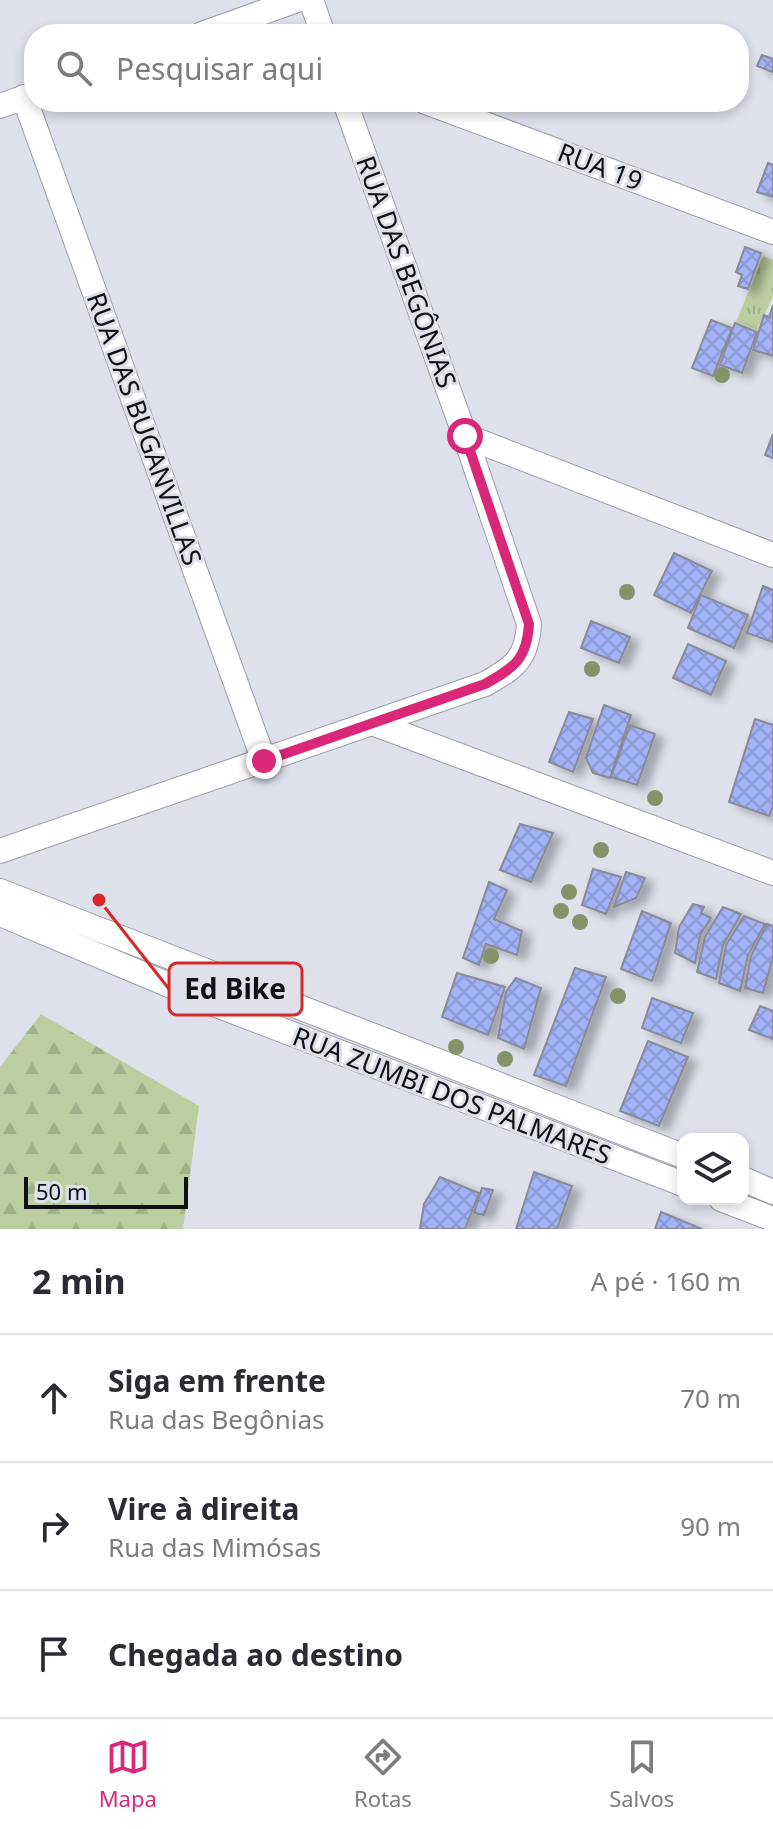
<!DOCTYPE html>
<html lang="pt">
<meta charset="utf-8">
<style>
body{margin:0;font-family:"Noto Sans",sans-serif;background:#f2f2f3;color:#2b2b33}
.controls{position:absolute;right:24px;bottom:24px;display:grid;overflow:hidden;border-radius:16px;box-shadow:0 4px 12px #0003}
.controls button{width:72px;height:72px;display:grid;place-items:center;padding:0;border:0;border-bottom:2px solid #e1e1e2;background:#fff;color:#2b2b33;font:40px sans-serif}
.scale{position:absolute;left:24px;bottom:20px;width:164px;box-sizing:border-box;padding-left:8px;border:4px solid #0f1014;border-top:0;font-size:22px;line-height:28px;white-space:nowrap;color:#0f1014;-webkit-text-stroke:6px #dee1ec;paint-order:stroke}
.stop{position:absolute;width:24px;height:24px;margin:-18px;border:6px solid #db2777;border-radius:50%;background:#fff}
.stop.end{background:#db2777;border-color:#fff;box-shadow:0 2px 8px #0008}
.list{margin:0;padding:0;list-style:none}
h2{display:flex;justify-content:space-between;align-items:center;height:104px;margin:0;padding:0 32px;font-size:34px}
h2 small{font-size:26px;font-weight:400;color:#7c7c81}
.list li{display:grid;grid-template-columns:52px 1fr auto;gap:24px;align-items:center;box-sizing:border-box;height:128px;padding:0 32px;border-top:2px solid #e1e1e2}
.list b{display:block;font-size:30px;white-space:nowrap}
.list p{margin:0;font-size:26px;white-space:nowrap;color:#7c7c81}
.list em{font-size:26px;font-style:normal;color:#7c7c81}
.icon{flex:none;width:44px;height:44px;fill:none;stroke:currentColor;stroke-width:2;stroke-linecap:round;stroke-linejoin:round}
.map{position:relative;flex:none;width:773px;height:1229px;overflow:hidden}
.search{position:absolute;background:#fff;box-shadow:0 4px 12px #0003;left:24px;right:24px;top:24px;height:88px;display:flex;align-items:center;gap:20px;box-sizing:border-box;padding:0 28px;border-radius:32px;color:#7c7c81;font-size:30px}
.sheet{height:488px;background:#fff}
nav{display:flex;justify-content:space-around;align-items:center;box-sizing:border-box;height:112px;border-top:2px solid #e1e1e2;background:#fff;font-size:22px;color:#7c7c81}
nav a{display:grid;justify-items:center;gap:4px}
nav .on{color:#db2777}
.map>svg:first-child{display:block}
.grass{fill:url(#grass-tufts)}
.forest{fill:url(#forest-firs)}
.building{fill:url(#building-cross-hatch);stroke:#888a95;stroke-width:2;filter:url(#shadow)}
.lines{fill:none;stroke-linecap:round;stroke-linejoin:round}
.minor-casing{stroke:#9a9ca7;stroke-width:26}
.minor{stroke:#fff;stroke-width:24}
.tree{fill:#85936a}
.route{stroke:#db2777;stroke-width:10}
.labels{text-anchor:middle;stroke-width:6;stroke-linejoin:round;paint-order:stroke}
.street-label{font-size:26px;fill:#0f1014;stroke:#dee1ec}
.leader{fill:none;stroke:#d62828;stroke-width:3}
.callout-dot{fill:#d62828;stroke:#dee1ec;stroke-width:3}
.callout{fill:#dee1ec;stroke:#d62828;stroke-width:3}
.callout-label{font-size:28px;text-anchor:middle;font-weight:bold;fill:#0f1014}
</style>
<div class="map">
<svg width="773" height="1229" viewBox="0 0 773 1229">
<defs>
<pattern id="grass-tufts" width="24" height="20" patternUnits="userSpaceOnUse" patternTransform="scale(2)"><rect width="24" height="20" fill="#bcce9f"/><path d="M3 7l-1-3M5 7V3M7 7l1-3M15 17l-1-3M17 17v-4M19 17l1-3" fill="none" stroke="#a0b088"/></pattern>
<pattern id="forest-firs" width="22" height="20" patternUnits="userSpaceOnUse" patternTransform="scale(2)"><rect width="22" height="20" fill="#bcce9f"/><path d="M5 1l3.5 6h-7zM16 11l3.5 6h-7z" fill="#a0b088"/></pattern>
<pattern id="building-cross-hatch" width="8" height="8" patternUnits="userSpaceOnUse" patternTransform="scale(2)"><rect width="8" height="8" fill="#a2b2f6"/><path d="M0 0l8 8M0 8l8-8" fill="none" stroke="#8a98d2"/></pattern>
<filter id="shadow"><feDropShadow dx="9" dy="5" stdDeviation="4" flood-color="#0004"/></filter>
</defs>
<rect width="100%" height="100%" fill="#dee1ec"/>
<polygon class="grass" points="763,256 773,260 773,297 757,330 736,322"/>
<polygon class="forest" points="41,1014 199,1106 183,1229 0,1229 0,1067"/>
<g class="building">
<polygon points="762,55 773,59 773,72 757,66"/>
<polygon points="768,163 773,165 773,197 757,192"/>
<polygon points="745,247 761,253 748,289 738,286 742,275 736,272"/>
<polygon points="773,305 773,356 753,350 764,315 769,317"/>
<polygon points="711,320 732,328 713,376 692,368"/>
<polygon points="735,323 757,332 742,373 720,365"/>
<polygon points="773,434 773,458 765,455"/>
<polygon points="674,553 712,571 691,613 654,595"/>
<polygon points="763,586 773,590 773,642 747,633"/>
<polygon points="701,595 748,615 734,648 688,628"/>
<polygon points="591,621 630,637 619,663 581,648"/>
<polygon points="688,644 726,661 711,695 673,678"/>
<polygon points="604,705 631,715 610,778 593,773 586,758"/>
<polygon points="569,712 593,719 573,772 549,762"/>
<polygon points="755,719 773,725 773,806 769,816 729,802"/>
<polygon points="630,725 655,734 637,785 611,777"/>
<polygon points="520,824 553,833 531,882 500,870"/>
<polygon points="593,869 621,877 606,914 582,905"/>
<polygon points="626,872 645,878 636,898 614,907"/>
<polygon points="489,882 507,890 494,919 522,931 517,955 486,944 479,965 463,958"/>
<polygon points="693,904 704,907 701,913 711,918 700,935 695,963 675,953 679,927"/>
<polygon points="723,907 741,914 723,945 716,979 697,972 705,937"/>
<polygon points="642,911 671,923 652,981 621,969"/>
<polygon points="744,916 765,924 748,955 740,991 719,983 726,945"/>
<polygon points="767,924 773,926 773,957 763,993 745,988 751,956"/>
<polygon points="575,968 606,977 566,1086 534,1075"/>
<polygon points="457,973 505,987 488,1035 442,1017"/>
<polygon points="516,978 541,988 524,1049 498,1038 506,992"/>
<polygon points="652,998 693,1013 681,1043 642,1028"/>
<polygon points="760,1006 773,1011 773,1039 749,1030"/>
<polygon points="648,1041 688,1057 659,1126 620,1111"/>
<polygon points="534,1172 572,1186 557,1229 516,1229"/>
<polygon points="440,1177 479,1193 465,1229 420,1229 424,1204"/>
<polygon points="482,1188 493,1190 484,1215 474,1213"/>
<polygon points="661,1212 702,1229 655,1229"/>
</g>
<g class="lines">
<g class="minor-casing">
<g id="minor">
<polyline points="311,0 323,34"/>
<polyline points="202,34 297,0"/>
<polyline points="24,97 264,761"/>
<polyline points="426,102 773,232"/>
<polyline points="0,106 34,94"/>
<polyline points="465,436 773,555"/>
<polyline points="375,724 773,873"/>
<path d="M0 851 485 684C514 668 527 659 529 624L465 436 345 102"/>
<polyline points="0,891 683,1156"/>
<polyline points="0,914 214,1004 683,1184"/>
<polyline points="743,1179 773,1192"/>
<polyline points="721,1199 773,1219"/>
</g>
</g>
<use href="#minor" class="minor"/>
</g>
<g class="tree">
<circle cx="722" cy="375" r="8"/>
<circle cx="627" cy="592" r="8"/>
<circle cx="592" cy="669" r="8"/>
<circle cx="655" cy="798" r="8"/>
<circle cx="601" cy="850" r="8"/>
<circle cx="569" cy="892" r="8"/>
<circle cx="561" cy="911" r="8"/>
<circle cx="580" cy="922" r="8"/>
<circle cx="491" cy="956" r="8"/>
<circle cx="618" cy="996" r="8"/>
<circle cx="456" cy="1047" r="8"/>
<circle cx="505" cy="1059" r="8"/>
</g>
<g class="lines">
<path class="route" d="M264 761 485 684C514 668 527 659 529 624L465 436"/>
</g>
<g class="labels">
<g class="street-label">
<text transform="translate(600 167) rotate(21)" y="9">RUA 19</text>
<text transform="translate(406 272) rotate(70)" y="9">RUA DAS BEGÔNIAS</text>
<text transform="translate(144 429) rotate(70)" y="9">RUA DAS BUGANVILLAS</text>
<text transform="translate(452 1096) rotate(21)" y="9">RUA ZUMBI DOS PALMARES</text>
</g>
</g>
<path class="leader" d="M99 900L169 989"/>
<circle class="callout-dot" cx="99" cy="900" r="8"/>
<rect class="callout" x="169" y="963" width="133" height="52" rx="8"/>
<g class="callout-label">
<text x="235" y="999">Ed Bike</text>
</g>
</svg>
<div class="controls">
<button><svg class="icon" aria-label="layers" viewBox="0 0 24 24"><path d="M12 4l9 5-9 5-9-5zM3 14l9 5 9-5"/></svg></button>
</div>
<div class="scale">50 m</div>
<div class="stop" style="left:465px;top:436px"></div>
<div class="stop end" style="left:264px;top:761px"></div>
<div class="search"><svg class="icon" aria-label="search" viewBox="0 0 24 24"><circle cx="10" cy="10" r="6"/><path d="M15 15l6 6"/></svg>Pesquisar aqui</div>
</div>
<section class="sheet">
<h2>2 min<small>A pé · 160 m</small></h2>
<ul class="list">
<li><svg class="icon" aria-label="ahead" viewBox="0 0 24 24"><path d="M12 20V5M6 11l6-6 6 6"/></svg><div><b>Siga em frente</b><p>Rua das Begônias</p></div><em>70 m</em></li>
<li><svg class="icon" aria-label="right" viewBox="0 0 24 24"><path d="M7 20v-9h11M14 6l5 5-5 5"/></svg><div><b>Vire à direita</b><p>Rua das Mimósas</p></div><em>90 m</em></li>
<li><svg class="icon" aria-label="arrive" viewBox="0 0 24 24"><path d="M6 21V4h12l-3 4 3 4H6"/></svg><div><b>Chegada ao destino</b></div></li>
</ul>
</section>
<nav>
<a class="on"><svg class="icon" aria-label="map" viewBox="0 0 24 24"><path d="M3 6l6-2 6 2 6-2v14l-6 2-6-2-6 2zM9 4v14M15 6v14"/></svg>Mapa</a>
<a><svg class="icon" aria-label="directions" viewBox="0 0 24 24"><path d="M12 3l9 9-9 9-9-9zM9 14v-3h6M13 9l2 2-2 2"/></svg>Rotas</a>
<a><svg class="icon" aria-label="saved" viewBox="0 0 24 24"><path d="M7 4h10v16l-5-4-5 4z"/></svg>Salvos</a>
</nav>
